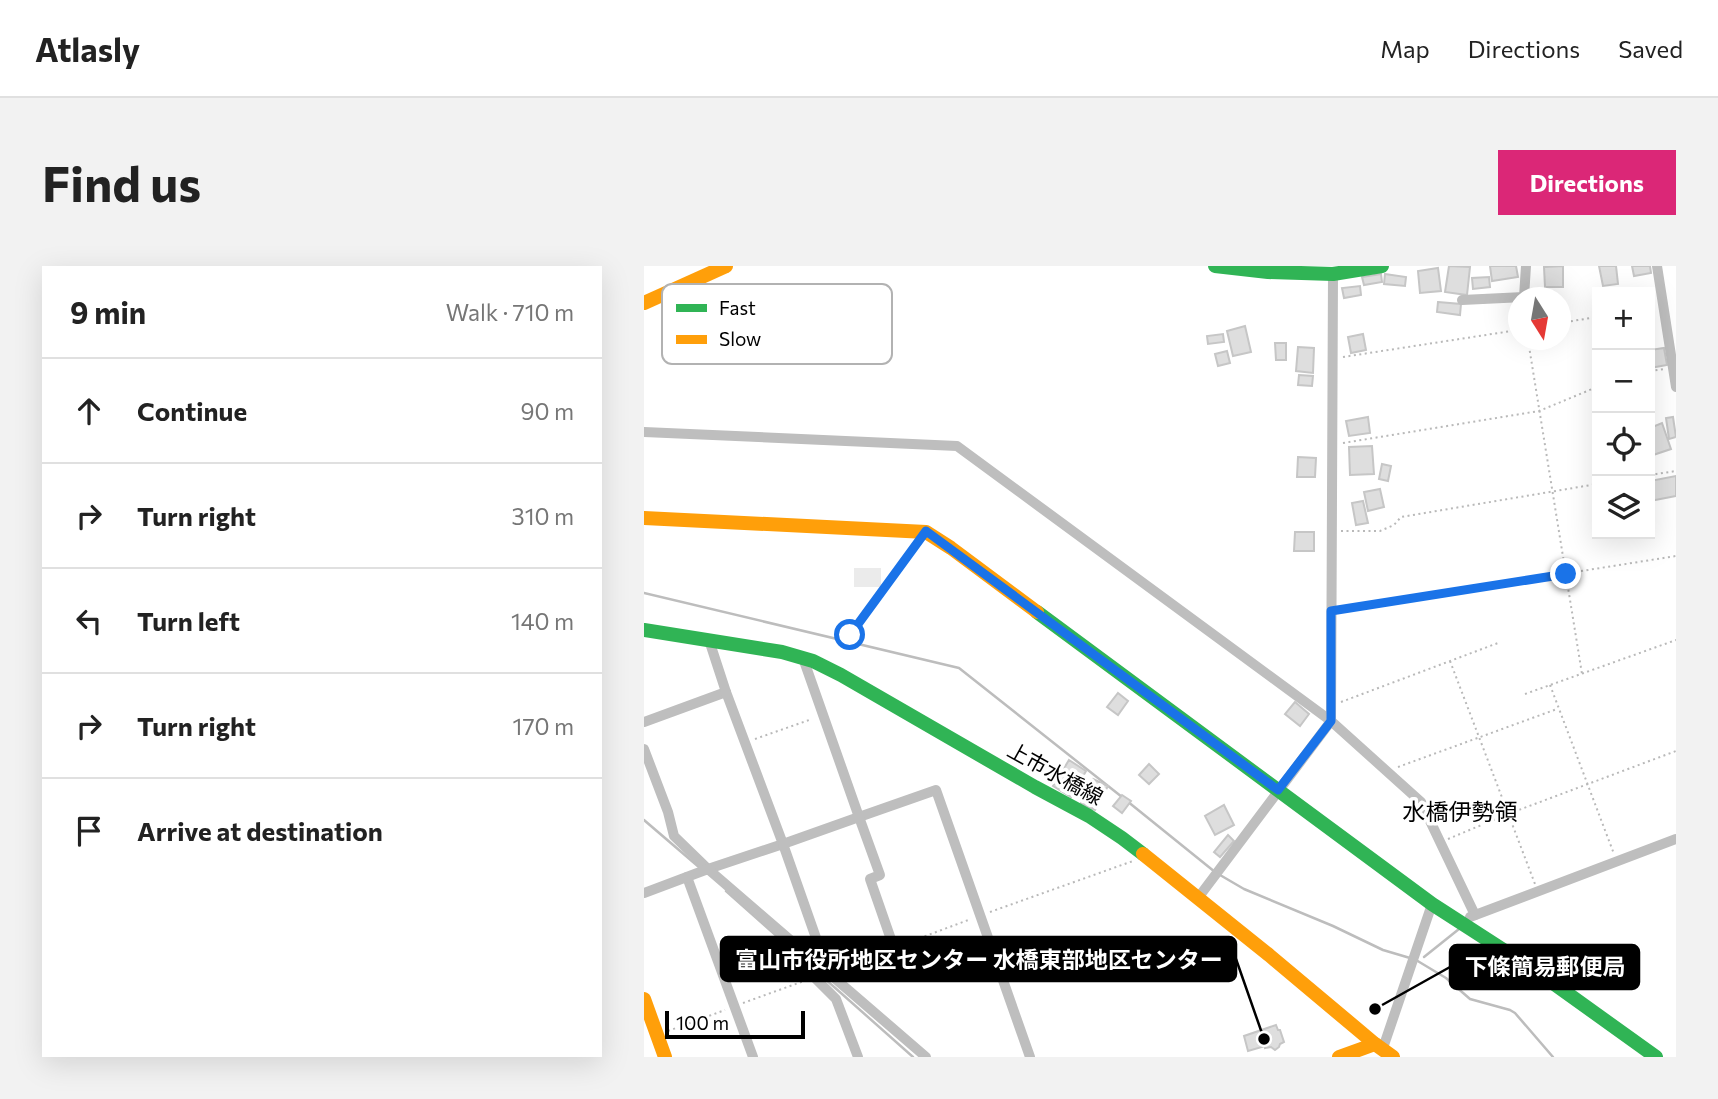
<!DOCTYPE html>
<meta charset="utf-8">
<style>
body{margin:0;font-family:Commissioner,"Noto Sans JP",sans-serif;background:#f2f2f2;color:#222}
.controls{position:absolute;right:21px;top:21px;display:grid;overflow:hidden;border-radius:0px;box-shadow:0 7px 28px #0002}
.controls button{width:63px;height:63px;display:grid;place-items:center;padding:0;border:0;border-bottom:2px solid #e0e0e0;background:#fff;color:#222;font:35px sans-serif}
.compass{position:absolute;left:864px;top:21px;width:63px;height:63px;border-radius:50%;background:#fff;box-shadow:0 7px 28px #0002;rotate:169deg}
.scale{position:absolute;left:21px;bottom:18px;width:140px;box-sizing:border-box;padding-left:7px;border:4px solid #000;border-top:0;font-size:19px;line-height:24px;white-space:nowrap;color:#000;-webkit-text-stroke:5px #fff;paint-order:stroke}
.stop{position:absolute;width:21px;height:21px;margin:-16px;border:5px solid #1a73e8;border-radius:50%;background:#fff}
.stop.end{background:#1a73e8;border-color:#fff;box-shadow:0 2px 7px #0008}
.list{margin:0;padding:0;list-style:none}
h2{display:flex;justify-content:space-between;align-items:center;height:91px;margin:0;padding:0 28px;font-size:30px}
h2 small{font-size:23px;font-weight:400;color:#767676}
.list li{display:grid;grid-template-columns:46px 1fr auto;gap:21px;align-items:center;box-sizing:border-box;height:105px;padding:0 28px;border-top:2px solid #e0e0e0}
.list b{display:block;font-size:26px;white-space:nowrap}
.list em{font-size:23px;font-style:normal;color:#767676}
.icon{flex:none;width:38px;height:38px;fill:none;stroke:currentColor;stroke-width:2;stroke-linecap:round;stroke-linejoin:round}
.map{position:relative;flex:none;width:1032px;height:791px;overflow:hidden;border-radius:0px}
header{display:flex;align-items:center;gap:42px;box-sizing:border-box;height:98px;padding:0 35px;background:#fff;border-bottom:2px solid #e0e0e0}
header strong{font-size:33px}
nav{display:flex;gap:38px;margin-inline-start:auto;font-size:24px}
.intro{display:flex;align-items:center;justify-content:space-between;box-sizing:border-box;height:168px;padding:0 42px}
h1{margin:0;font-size:49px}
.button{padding:18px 32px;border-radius:0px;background:#db2777;color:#fff;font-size:24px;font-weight:700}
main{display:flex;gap:42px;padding:0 42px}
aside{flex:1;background:#fff;border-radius:0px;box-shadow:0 7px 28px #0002}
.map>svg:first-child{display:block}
.green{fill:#ebebeb}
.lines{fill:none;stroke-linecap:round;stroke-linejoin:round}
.stream{stroke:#bdbdbd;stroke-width:2.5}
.building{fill:#dedede;stroke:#c6c6c6;stroke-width:2}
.path{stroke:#b9b9b9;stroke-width:2;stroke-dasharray:2 3.5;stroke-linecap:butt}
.street{stroke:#bebebe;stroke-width:10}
.fast{stroke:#30b455;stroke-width:14}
.slow{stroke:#ff9f0a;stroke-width:14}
.route{stroke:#1a73e8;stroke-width:9}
.labels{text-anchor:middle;stroke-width:7;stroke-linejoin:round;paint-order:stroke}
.street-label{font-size:21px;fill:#000;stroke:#fff}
.neighbourhood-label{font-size:23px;fill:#000;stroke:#fff}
.key{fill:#fff;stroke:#b2b2b2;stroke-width:2}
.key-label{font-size:19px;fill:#000}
.leader{fill:none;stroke:#000;stroke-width:2.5}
.callout-dot{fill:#000;stroke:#fff;stroke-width:2.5}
.callout{fill:#000;stroke:#000;stroke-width:2.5}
.callout-label{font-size:23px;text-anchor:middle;font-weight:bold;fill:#fff}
</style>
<header>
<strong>Atlasly</strong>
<nav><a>Map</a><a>Directions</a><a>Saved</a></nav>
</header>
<div class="intro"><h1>Find us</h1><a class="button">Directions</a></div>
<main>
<aside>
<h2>9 min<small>Walk · 710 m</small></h2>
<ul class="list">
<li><svg class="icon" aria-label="ahead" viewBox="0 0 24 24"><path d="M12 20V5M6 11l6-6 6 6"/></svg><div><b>Continue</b></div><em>90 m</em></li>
<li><svg class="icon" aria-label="right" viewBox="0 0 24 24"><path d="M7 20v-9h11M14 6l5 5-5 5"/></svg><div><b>Turn right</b></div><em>310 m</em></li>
<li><svg class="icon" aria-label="left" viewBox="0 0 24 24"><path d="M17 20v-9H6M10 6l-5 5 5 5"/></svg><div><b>Turn left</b></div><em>140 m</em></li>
<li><svg class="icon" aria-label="right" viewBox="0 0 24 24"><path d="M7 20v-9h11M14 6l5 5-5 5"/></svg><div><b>Turn right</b></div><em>170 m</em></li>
<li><svg class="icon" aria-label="arrive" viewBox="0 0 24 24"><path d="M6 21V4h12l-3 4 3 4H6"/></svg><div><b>Arrive at destination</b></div></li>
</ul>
</aside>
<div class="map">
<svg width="1032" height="791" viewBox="0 0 1032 791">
<rect width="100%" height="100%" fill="#fff"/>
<rect class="green" x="210" y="302" width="27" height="19"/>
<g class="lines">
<g class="stream">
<polyline points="0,327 315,402 478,531"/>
<polyline points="483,535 571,606"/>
<polyline points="0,554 56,602"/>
<polyline points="576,609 600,623 689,660 739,684 766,692"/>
<polyline points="82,625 269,791"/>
<polyline points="780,691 815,663"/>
<polyline points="772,694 802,712 826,733 866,744 871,747 909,791"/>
</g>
</g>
<g class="building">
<polygon points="805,0 826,1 823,29 801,26"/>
<polygon points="846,0 872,0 874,11 848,15"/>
<polygon points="919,0 919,21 901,21 900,1"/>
<polygon points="955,0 972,0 974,18 959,20"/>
<polygon points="988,0 1006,0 1007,7 990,10"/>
<polygon points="794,2 797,25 776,27 774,5"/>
<polygon points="737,8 738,16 720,19 718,11"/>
<polygon points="741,8 762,11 761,20 740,18"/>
<polygon points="845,11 846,21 829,23 828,12"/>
<polygon points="716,20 717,29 700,32 698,22"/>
<polygon points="794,36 817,38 816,49 793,46"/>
<polygon points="601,60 607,86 589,90 583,65"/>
<polygon points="579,68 580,76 564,78 563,70"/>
<polygon points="719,68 722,84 707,87 704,71"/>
<polygon points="631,77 642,77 642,94 632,94"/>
<polygon points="654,81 670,82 669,107 652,105"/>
<polygon points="1020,82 1023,99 1006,102 1006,84"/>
<polygon points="583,85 586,97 574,100 571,88"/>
<polygon points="655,109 669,110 668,120 654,119"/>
<polygon points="724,151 726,167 705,170 702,155"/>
<polygon points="1029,151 1032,171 1025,173 1022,152"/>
<polygon points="1018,157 1027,183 1006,190 1006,162"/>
<polygon points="728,180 730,208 706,209 705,181"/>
<polygon points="654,191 672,192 671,211 653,211"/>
<polygon points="738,198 747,200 744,215 735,213"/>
<polygon points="1032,210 1032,230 1006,235 1006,215"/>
<polygon points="736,223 740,241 724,245 720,226"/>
<polygon points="719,235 724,257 712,259 708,237"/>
<polygon points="651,266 670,266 670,285 650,285"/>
<polygon points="474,427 484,435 474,449 463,441"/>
<polygon points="651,436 665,448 656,460 641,448"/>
<polygon points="425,494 442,505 427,531 409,520"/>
<polygon points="505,498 515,508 505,518 495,509"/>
<polygon points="449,513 464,520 451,544 437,537"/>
<polygon points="478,529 487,535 478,547 469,540"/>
<polygon points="580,539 590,559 571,569 561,550"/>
<polygon points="584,569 590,575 576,591 570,586"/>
<polygon points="632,759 634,764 636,764 640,776 636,778 635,781 631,784 627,781 621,782 621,780 604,785 600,770"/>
</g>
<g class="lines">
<g class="path">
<polyline points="916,57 953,51"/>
<polyline points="884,74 938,408"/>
<polyline points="699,91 874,64"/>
<polyline points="1006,105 1021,103"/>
<polyline points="699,177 895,145 953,121"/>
<polyline points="1006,209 1032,205"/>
<polyline points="697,265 736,265 750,259 757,251 953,218"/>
<polyline points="698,343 1032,290"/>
<polyline points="206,369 273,278"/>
<polyline points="806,395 891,618"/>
<polyline points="906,419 970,588"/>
<polyline points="881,428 1032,374"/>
<polyline points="697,436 854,377"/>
<polyline points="111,473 168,453"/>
<polyline points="754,501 913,443"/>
<polyline points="804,573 864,548 1032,485"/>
<polyline points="346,646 489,595"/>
<polyline points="260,678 327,653"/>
<polyline points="195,702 242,685"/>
<polyline points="99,737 160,715"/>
<polyline points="24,765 81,744"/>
</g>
<g class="street">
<polyline points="1013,0 1032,121"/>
<polyline points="818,34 880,31 882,0"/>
<polyline points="0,166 313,180 687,455 777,536 831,649"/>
<polyline points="159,392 215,551 292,524 386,791"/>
<polyline points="0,456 82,426"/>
<polyline points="0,483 24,546 30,570 64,603 139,578 82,426 65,374"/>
<polyline points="43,611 109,791"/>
<polyline points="0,627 64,603 282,791"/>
<polyline points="554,632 687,455 689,8"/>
<polyline points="826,651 1032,573"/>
<polyline points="184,706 139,578 215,551 236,609 226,613 250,682"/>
<polyline points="170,711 192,733 214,791"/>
<polyline points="739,782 788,638"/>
</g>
<g class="fast">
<polyline points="571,0 624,6 689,8 738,0"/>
<polyline points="393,346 788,638 895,707 1012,791"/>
<polyline points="0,364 138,386 169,395 197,409 391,521 445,550 478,572 499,588"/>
</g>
<g class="slow">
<polyline points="0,37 82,0"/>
<polyline points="0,252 282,266 307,282 393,346"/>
<polyline points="499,588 625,689 731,778 749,791"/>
<polyline points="0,733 21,791"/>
<polyline points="695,791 731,778"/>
</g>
</g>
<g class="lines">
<polyline class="route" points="206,369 282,265 634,524 687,455 687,345 922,308"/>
</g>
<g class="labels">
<g class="street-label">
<text transform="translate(411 508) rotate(29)" y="7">上市水橋線</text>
</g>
<g class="neighbourhood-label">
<text x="816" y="554">水橋伊勢領</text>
</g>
</g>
<rect x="18" y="18" width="230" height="80" rx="10" class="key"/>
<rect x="32" y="38" width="31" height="8" fill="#30b455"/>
<rect x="32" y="69" width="31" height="9" fill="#ff9f0a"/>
<g class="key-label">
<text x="75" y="49">Fast</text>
<text x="75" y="80">Slow</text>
</g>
<path class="leader" d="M620 773L592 693M731 743L806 701"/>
<g class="callout-dot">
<circle cx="620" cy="773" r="7"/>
<circle cx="731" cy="743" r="7"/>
</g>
<g class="callout">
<rect x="77" y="671" width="515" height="44" rx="7"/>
<rect x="806" y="679" width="189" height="44" rx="7"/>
</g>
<g class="callout-label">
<text x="335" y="702">富山市役所地区センター 水橋東部地区センター</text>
<text x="901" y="709">下條簡易郵便局</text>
</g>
</svg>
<div class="controls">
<button>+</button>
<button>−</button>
<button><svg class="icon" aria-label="locate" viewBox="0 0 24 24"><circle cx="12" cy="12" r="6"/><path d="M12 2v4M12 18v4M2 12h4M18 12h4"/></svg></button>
<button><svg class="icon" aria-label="layers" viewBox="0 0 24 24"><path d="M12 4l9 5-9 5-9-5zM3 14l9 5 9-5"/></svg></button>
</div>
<svg class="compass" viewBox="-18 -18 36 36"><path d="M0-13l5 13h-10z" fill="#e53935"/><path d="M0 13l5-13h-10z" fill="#767676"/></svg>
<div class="scale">100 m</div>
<div class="stop" style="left:206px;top:369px"></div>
<div class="stop end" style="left:922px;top:308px"></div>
</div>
</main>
